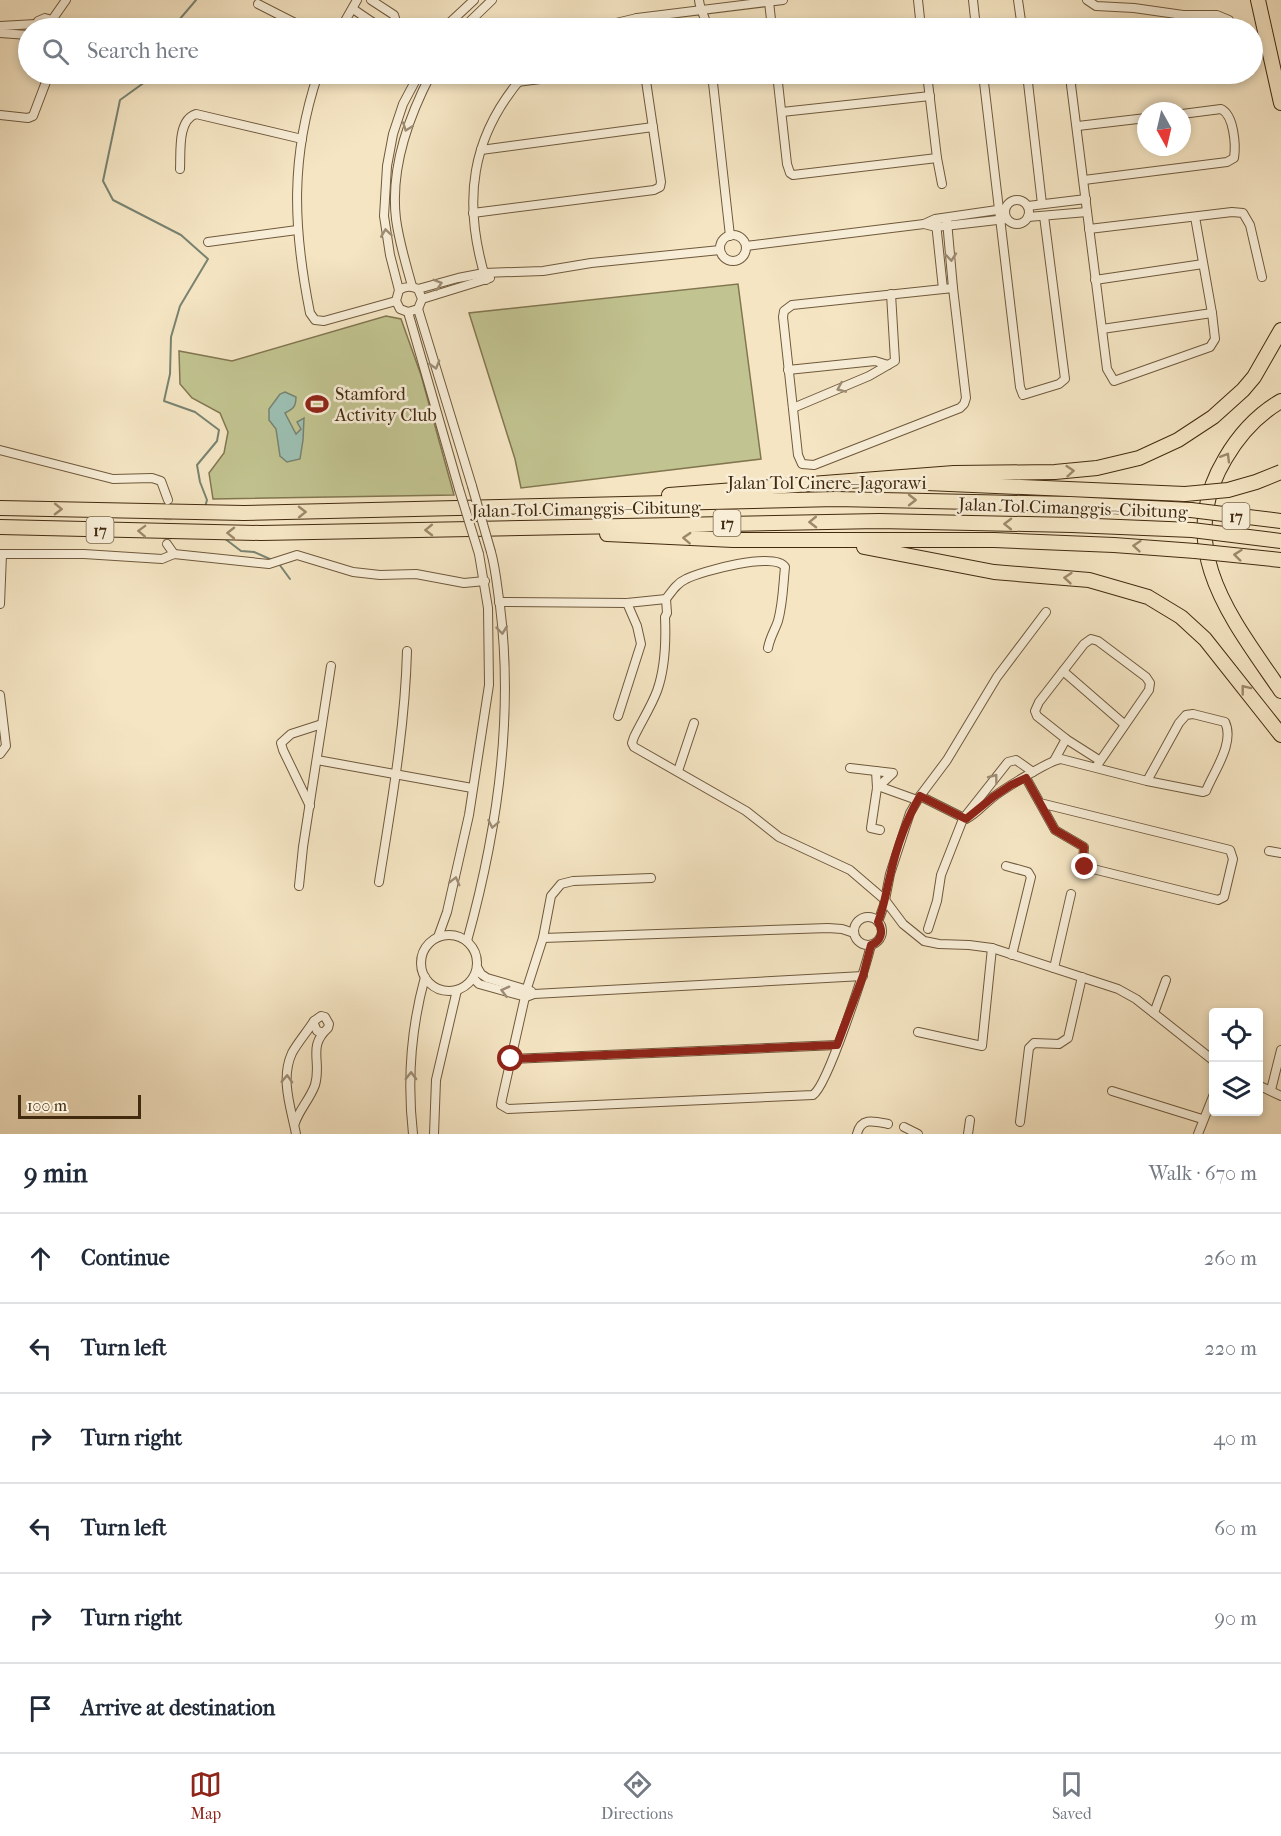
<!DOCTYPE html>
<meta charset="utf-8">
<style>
body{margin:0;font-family:"IM FELL French Canon",serif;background:#f2f2f3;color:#1f2937}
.controls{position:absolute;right:18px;bottom:18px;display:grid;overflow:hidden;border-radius:6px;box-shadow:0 3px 9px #0003}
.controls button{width:54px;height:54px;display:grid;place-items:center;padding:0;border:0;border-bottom:2px solid #e0e1e3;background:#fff;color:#1f2937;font:30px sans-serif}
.compass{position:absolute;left:1137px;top:102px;width:54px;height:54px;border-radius:50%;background:#fff;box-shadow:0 3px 9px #0003;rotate:172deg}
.scale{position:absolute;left:18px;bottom:15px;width:123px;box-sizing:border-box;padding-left:6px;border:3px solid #422a0f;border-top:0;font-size:16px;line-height:21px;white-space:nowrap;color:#422a0f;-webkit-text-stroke:4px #f8eed8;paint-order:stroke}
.stop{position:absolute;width:18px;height:18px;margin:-14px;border:4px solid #8f2418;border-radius:50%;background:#fff}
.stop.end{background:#8f2418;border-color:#fff;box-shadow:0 2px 6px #0008}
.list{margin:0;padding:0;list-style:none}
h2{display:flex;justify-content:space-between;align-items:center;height:78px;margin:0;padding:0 24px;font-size:26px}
h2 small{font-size:20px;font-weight:400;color:#747a83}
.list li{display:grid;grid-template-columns:39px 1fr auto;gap:18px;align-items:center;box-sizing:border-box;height:90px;padding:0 24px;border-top:2px solid #e0e1e3}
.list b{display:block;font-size:22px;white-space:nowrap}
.list em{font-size:20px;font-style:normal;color:#747a83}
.icon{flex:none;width:33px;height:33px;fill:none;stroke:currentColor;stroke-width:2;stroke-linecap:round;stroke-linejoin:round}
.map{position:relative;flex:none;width:1281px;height:1134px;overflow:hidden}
.search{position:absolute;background:#fff;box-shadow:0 3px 9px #0003;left:18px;right:18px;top:18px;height:66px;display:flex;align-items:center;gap:15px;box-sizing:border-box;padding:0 21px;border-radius:33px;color:#747a83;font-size:22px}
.sheet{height:618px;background:#fff}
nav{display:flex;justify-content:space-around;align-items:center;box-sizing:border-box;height:84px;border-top:2px solid #e0e1e3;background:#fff;font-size:16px;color:#747a83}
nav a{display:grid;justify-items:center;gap:3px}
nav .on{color:#8f2418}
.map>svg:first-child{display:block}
.green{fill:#c1c390;stroke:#827650;stroke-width:1.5}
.water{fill:#9cbfb2;stroke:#788371;stroke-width:1.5}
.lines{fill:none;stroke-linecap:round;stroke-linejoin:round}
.stream{stroke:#788371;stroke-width:2}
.minor-tunnel{stroke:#d1c09f;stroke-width:8;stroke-dasharray:8 4;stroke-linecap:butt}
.minor-casing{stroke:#6f593c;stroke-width:10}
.motorway-casing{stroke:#422a0f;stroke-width:16}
.minor{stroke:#f8eed8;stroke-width:8}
.motorway{stroke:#f5e5c3;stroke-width:14}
.minor-bridge-casing{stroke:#6f593c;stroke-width:10;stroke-linecap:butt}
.motorway-bridge-casing{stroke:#422a0f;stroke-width:16;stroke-linecap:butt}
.minor-bridge{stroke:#f8eed8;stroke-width:8}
.motorway-bridge{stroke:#f5e5c3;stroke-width:14}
.oneway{stroke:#9d8c74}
.oneway2{stroke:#9c8869}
.route{stroke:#8f2418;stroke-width:8}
.labels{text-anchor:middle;stroke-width:5;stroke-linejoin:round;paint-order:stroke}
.shield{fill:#f8eed8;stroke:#79654b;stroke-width:1.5}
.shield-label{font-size:16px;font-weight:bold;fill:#422a0f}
.poi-label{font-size:18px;fill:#422a0f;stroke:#f8eed8;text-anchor:start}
.street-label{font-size:18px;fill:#422a0f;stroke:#f8eed8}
</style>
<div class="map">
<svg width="1281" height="1134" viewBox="0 0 1281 1134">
<rect width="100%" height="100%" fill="#f5e5c3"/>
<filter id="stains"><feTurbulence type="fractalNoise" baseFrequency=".00333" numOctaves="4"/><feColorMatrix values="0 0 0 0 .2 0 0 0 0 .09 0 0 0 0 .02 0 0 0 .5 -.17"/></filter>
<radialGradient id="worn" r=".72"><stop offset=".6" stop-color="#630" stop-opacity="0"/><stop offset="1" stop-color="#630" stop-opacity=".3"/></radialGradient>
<g class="green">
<polygon points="738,284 761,459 521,488 515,459 469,313"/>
<polygon points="386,316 401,319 421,375 454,495 213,499 209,473 224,453 228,432 220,413 192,398 180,384 179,351 232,361"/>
</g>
<path class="water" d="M285 392 296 397C296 407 293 409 285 413L296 434 301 429 297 422 304 418 303 440 300 459 287 462 280 456 276 429 269 420V409L280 394Z"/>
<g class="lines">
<g class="stream">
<polyline points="175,28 179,20 196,0"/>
<polyline points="156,74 120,100 103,181 113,200 181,235 208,259 180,306 171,337 170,374 164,401 195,412 219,430 217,441 197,465 200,482 207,500 205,507"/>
<polyline points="224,538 241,551 254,552 272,560"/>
<polyline points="279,564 290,579"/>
</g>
<polyline class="minor-tunnel" points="167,544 168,510"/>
<g class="minor-casing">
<g id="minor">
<polyline points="371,0 394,15 398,28"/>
<path d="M699 0C700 11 706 17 707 28"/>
<polyline points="918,0 921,28"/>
<polyline points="973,0 976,28"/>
<polyline points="1018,0 1022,28"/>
<polyline points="1087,0 1096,6 1134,8 1183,15 1217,15 1229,20 1231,28"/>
<polyline points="769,2 772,28"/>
<polyline points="258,4 305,28"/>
<polyline points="353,9 381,28"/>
<polyline points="637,18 638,28"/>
<polyline points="52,20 66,0"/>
<polyline points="0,26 36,24"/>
<polyline points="35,27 38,21 45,18 52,20 57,28"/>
<polyline points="341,28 357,0"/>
<polyline points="444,28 474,0"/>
<polyline points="463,28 492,0"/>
<polyline points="595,28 637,18 783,0"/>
<polyline points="0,33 28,35"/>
<path d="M318 74C290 157 293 228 310 313L315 320 324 321 396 301"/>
<polyline points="712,74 730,236"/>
<polyline points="777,74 787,164 790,173 793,175 937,158"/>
<polyline points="927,74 937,158 942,184"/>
<polyline points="983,74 1020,387 1023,395 1059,384 1065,379 1044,216"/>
<polyline points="1027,74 1042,204"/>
<polyline points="1073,74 1071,85 1107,369 1114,381 1210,347 1215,339 1212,313 1195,217"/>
<polyline points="517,82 579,74"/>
<polyline points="782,112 930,96"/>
<polyline points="0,115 28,118 33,116 49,74"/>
<polyline points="1078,126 1146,118"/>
<polyline points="481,150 653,127"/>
<path d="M180 169C181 153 177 120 196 114L302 139"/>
<path d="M1084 180 1227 162 1234 158C1236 145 1234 115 1221 109L1182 114"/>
<circle cx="1017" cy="212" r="12"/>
<polyline points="1028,206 1086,199"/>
<polyline points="1004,209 935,219 924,224 936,227 1006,219"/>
<polyline points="473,213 654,190 660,187 661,182 645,74"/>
<polyline points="1028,217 1087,212"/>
<polyline points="947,221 953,288"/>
<polyline points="936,223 943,289"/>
<polyline points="1089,229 1232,212 1243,213 1250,225 1262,277"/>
<circle cx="733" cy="248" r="13"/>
<polyline points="208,242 297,230"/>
<polyline points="746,246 924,224"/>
<path d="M486 280C462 202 470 136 525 74"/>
<polyline points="1095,280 1203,264"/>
<path d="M412 286C406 264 399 242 396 219 390 168 408 118 431 74"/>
<polygon points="953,288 966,398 964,404 960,408 814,465 802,464 798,455 783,317 784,311 792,305"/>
<polyline points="418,289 422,299 418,309 408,312 400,309 396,301 399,290 390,255 384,216 387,166 393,134 403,104 419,74"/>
<path d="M399 290C406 286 411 286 418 289L458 278 484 273 543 271 591 263 720 250"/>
<polyline points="422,299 490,278"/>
<polyline points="418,309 472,486"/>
<polyline points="408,312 459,489"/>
<polyline points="1102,329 1212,313"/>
<polyline points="788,370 875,361 888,365"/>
<polyline points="793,408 869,376 895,361 891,294"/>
<polyline points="0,450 113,479 152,478 161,481 168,500"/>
<polyline points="167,544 174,554"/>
<polyline points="0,554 84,554 162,559 174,554 269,564 297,555 353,572 380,575 416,574 464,583 485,581"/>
<path d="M666 599 667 613 665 617C666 640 665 669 657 691 651 707 641 722 634 737L632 743 634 747 746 811 779 837 850 870 885 900 903 924 924 941 939 944 969 945 992 948 1118 989 1136 999 1214 1061"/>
<path d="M499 602 627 603 666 599C672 591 677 583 686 579 702 571 775 551 785 567 783 586 783 603 778 621 775 630 770 637 768 648"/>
<polyline points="0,604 2,554"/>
<polyline points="1063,671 1124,724"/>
<polyline points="0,695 6,746 0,754"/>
<polyline points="618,716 641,644 637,626 627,603"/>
<polyline points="1055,759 1066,739"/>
<polyline points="317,760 472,788"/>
<polyline points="1096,767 1149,690 1150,683 1146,677 1098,641 1091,639 1084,644 1039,702 1035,711 1037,716 1066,739 1099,760"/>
<polyline points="850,768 893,773 877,788"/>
<polyline points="678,771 694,723"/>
<polyline points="876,771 877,788 871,828 880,830"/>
<polyline points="1026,778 1055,830 1084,847 1083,862 1085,867 1218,900 1224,897 1233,859 1230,850 1040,803"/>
<polyline points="878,786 917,800"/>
<path d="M920 796 966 819C976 814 983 805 992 798 1002 790 1050 760 1061 759L1147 781 1203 792 1206 791C1214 771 1235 743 1225 722L1193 714 1186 715 1179 723 1147 781"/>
<polyline points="310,806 283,750 281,743 291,734 322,724"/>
<polyline points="1269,851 1281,853"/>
<polyline points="1006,866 1028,872 1031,877 1012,955"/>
<path d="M651 878 573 881 561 884 551 896 543 938 527 988 502 1099 501 1105 508 1109 813 1095C828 1085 865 969 871 945"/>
<path d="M379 882C391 806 405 729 407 651"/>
<polyline points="299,886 303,847 331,666"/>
<circle cx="868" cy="931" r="14"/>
<polyline points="878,922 884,905 890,874 910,813 920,796 947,760 997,677 1046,612"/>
<polyline points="928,929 937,901 941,875 963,819 1008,762 1016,760 1033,772"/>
<circle cx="449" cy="963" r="28"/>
<polyline points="438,937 447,912 469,815 489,685 488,608 479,554"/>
<polyline points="543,938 828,928 842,929 854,933"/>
<path d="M467 941C497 833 514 718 500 606 497 587 496 570 491 552"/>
<polyline points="477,967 481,974 487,978 531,991"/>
<polyline points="1054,968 1071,894"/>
<polyline points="473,978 479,984 526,997 534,994 863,976"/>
<polyline points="1154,1013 1166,980"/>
<polyline points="918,1032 982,1046 992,948"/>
<polyline points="511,1059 837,1045"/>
<polyline points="1258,1085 1281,1096"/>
<polyline points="1271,1090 1281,1050"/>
<polyline points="1112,1091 1202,1119"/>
<polyline points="1020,1122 1029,1048 1034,1043 1059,1044 1068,1038 1082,977"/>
<path d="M295 1123C299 1110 310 1099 315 1085 322 1061 307 1047 328 1028L329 1024 325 1017 321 1016 314 1021V1024L317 1031 321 1032"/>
<polyline points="904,1127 918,1134"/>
<path d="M296 1134C291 1108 280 1079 292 1053 298 1042 307 1032 314 1021"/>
<path d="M413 1134C407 1081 411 1028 425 977"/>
<polyline points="434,1134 436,1080 457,990"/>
<path d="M857 1134C861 1117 874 1121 888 1124"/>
<polyline points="968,1134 970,1120"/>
<polyline points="1198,1134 1214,1094"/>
</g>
</g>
<g class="motorway-casing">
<g id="motorway">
<polyline points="1258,0 1281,103"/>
<path d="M1281 401C1257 415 1239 435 1225 459 1172 548 1232 619 1281 691"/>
<polyline points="927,483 1185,494"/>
<polyline points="669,495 954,473 1055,472 1097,468 1139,458 1178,440 1213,417 1243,390 1254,377 1281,330"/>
<polyline points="0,508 244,513 836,499 1070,504 1191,510"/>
<polyline points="0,527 261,533 879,521 1072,525 1192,530"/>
<polyline points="607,534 733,540 994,540 1114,545 1195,551"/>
<polyline points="864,547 994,572 1089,580 1148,597 1181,617 1205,639 1281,735"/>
</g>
</g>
<use href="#minor" class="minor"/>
<use href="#motorway" class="motorway"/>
<g class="minor-bridge-casing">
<g id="minor-bridge">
<polyline points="472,486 491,552"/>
<polyline points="459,489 479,554"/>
</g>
</g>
<g class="motorway-bridge-casing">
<g id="motorway-bridge">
<polyline points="1185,494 1228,490 1256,482 1281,472"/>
<polyline points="1191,510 1281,521"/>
<polyline points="1192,530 1281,541"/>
<polyline points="1195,551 1281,560"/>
</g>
</g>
<use href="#minor-bridge" class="minor-bridge"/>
<use href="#motorway-bridge" class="motorway-bridge"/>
</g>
<defs><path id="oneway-chevron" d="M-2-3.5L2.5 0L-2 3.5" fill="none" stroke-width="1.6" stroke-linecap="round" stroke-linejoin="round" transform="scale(1.5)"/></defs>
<g class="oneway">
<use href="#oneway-chevron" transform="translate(407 127) rotate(110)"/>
<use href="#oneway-chevron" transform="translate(386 233) rotate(-98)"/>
<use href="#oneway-chevron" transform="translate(951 257) rotate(85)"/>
<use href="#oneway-chevron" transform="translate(438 284) rotate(-17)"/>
<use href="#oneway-chevron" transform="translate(435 365) rotate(73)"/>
<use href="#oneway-chevron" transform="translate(841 388) rotate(157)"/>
<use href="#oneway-chevron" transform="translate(502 630) rotate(84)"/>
<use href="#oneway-chevron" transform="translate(994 778) rotate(-53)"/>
<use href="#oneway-chevron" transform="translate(493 824) rotate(101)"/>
<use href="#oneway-chevron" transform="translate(455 881) rotate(-76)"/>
<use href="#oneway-chevron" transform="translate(505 991) rotate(-165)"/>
<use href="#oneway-chevron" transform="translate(411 1076) rotate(-89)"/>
<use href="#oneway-chevron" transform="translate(287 1079) rotate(-88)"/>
</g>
<g class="oneway2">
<use href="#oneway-chevron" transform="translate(1226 457) rotate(-59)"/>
<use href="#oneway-chevron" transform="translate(1070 471) rotate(-5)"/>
<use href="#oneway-chevron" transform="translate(912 500)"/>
<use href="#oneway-chevron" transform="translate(58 509) rotate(1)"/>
<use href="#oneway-chevron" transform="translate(302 512) rotate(-1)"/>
<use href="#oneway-chevron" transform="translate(813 522) rotate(179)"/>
<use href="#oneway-chevron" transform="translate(1008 524) rotate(-179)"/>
<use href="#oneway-chevron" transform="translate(429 530) rotate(179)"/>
<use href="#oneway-chevron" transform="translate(142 531) rotate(-178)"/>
<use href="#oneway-chevron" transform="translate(231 533) rotate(-179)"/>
<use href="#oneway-chevron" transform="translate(687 538) rotate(-177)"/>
<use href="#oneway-chevron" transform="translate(1137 546) rotate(-175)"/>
<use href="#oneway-chevron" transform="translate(1238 555) rotate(-174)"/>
<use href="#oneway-chevron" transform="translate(1068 578) rotate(-175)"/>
<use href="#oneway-chevron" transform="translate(1245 689) rotate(-128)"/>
</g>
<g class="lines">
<path class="route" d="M511 1059 837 1045 863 976 871 945C881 941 884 932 878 922 884 907 886 892 890 876 896 849 906 820 920 796L966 819 993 797 1011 785 1026 778 1055 830 1084 847 1083 862 1085 867"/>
</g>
<defs>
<g id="stadium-bare" transform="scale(1.8)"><path d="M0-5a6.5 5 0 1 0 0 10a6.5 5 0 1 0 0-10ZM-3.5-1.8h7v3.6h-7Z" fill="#8f2418" stroke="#f8eed8" stroke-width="2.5" paint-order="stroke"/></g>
</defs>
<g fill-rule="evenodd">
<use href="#stadium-bare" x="317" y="404"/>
</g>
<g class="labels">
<g class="shield">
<rect x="1222.5" y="503" width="27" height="26" rx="4.5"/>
<rect x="713.5" y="510" width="27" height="26" rx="4.5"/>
<rect x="86.5" y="517" width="27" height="26" rx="4.5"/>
</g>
<g class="shield-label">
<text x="1236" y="522">17</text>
<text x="727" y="529">17</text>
<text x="100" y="536">17</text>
</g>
<g class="poi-label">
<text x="335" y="400">Stamford<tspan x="335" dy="21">Activity Club</tspan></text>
</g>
<g class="street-label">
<text x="827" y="489">Jalan Tol Cinere–Jagorawi</text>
<text transform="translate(1073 508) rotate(2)" y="6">Jalan Tol Cimanggis–Cibitung</text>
<text transform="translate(586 509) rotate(-1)" y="6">Jalan Tol Cimanggis–Cibitung</text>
</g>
</g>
<rect width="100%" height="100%" filter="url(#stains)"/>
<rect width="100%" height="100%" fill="url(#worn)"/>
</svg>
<div class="controls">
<button><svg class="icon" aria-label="locate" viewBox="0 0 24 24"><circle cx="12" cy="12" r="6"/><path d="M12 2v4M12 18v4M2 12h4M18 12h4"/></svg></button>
<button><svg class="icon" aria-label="layers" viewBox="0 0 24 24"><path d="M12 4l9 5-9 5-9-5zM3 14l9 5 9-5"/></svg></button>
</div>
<svg class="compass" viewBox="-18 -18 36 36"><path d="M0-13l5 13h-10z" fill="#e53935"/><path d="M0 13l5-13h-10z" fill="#747a83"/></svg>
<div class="scale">100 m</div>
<div class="stop" style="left:511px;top:1059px"></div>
<div class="stop end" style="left:1085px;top:867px"></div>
<div class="search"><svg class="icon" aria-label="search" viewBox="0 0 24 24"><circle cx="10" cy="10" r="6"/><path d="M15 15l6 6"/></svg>Search here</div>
</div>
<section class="sheet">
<h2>9 min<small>Walk · 670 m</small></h2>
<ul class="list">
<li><svg class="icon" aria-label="ahead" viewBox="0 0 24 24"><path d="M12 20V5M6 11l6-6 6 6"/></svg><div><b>Continue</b></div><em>260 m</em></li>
<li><svg class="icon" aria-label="left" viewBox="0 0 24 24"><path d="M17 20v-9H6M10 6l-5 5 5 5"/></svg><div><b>Turn left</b></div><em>220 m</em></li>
<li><svg class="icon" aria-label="right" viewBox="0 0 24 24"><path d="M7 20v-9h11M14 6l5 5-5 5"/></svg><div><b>Turn right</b></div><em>40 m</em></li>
<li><svg class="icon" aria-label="left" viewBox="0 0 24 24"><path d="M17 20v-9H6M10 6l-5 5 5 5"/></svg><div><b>Turn left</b></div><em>60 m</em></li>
<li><svg class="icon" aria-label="right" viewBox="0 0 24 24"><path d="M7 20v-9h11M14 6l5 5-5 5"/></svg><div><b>Turn right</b></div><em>90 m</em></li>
<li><svg class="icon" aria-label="arrive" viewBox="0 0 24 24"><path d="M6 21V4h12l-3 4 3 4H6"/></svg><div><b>Arrive at destination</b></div></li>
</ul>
</section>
<nav>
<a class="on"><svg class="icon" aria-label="map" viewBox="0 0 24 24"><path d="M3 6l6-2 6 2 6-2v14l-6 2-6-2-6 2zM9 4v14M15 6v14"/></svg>Map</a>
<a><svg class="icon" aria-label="directions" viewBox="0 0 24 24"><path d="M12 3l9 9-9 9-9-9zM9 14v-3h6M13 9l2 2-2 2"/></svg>Directions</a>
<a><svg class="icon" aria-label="saved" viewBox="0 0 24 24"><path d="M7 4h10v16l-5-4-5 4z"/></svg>Saved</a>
</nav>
